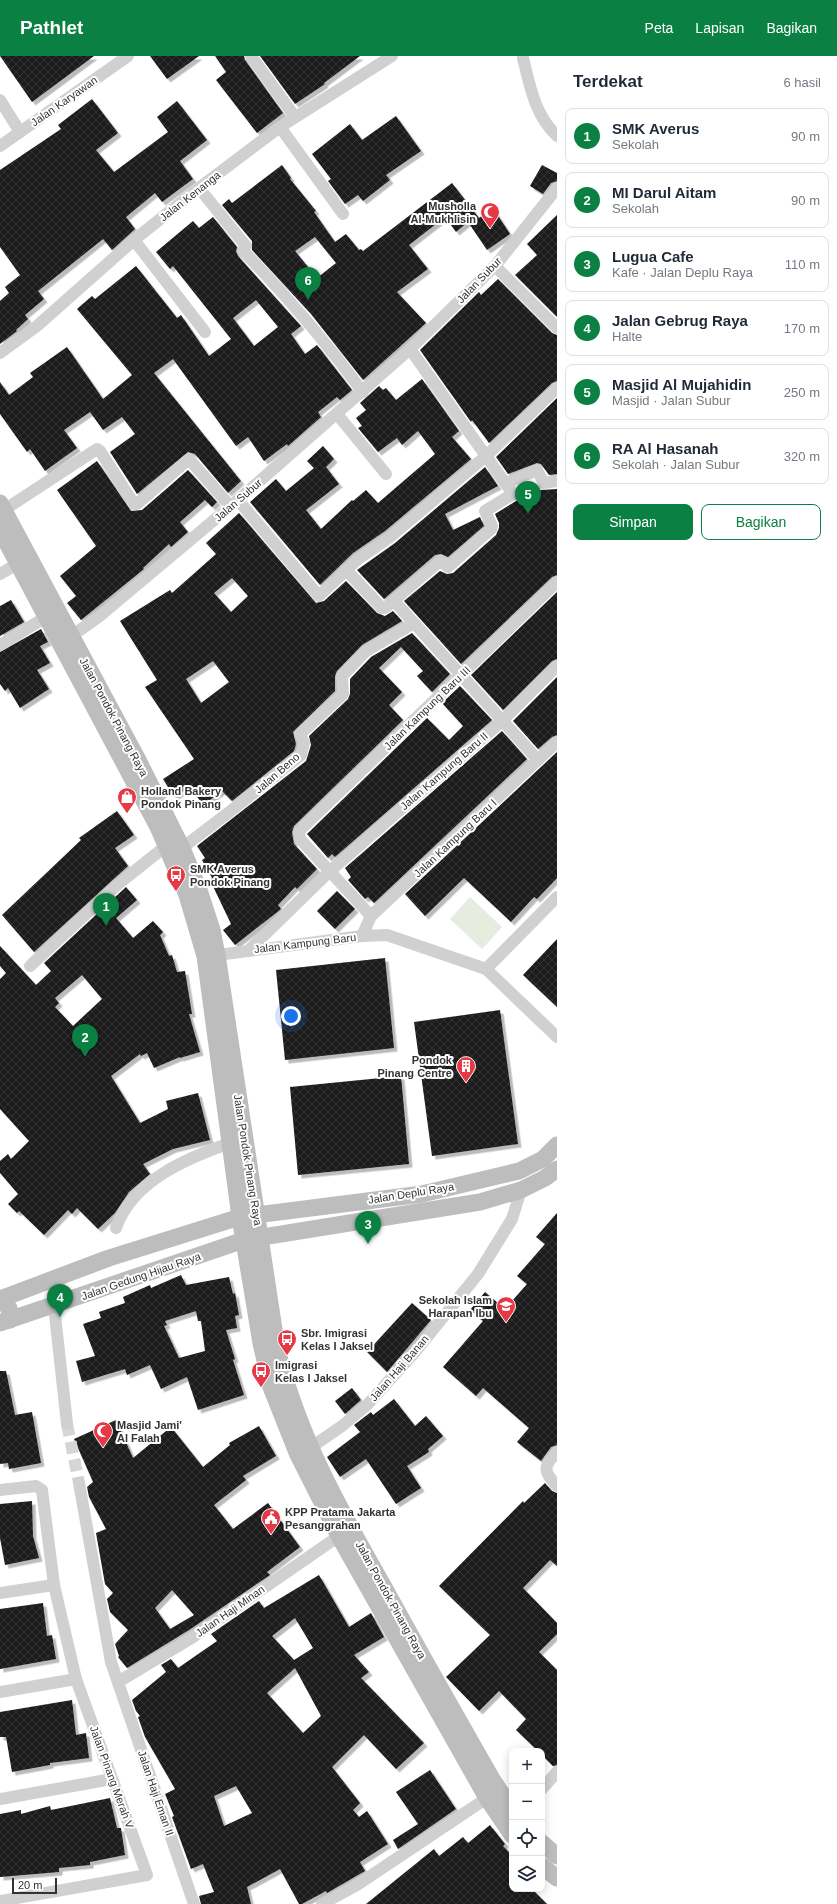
<!DOCTYPE html>
<html lang="id">
<meta charset="utf-8">
<style>
body{margin:0;font-family:Arial,sans-serif;background:#f6f6f7;color:#1f2937}
.controls{position:absolute;right:12px;bottom:12px;display:grid;overflow:hidden;border-radius:8px;box-shadow:0 2px 10px #0003}
.controls button{width:36px;height:36px;display:grid;place-items:center;padding:0;border:0;border-bottom:1px solid #e0e1e3;background:#fff;color:#1f2937;font:20px sans-serif}
.scale{position:absolute;left:12px;bottom:10px;width:45px;box-sizing:border-box;padding-left:4px;border:2px solid #333;border-top:0;font-size:11px;line-height:14px;white-space:nowrap;color:#333;-webkit-text-stroke:3px #fff;paint-order:stroke}
.you{position:absolute;left:291px;top:960px;width:14px;height:14px;margin:-10px;border:3px solid #fff;border-radius:50%;background:#1a73e8;box-shadow:0 0 0 6px #1a73e833}
.badge{display:grid;place-items:center;width:26px;height:26px;border-radius:50%;background:#0b8043;color:#fff;font-size:13px;font-weight:700}
.pin{position:absolute;translate:-50% -33px;filter:drop-shadow(0 1px 2px #0008)}
.pin::after{content:'';position:absolute;top:21px;width:14px;height:12px;background:inherit;clip-path:polygon(0 0,100% 0,50% 100%)}
.list{margin:0;padding:0;list-style:none}
h2{display:flex;justify-content:space-between;align-items:center;height:52px;margin:0;padding:0 16px;font-size:17px}
h2 small{font-size:13px;font-weight:400;color:#747a83}
.list li{display:grid;grid-template-columns:26px 1fr auto;gap:12px;align-items:center;box-sizing:border-box;height:56px;margin:0 8px 8px;padding:0 8px;border:1px solid #e0e1e3;border-radius:8px}
.list b{display:block;font-size:15px;white-space:nowrap}
.list p{margin:0;font-size:13px;white-space:nowrap;color:#747a83}
.list em{font-size:13px;font-style:normal;color:#747a83}
.actions{display:flex;gap:8px;padding:12px 16px}
.actions a{flex:1;padding:9px 0;border:1px solid #0b8043;border-radius:8px;text-align:center;font-size:14px;color:#0b8043}
.actions .main{background:#0b8043;color:#fff}
.icon{flex:none;width:22px;height:22px;fill:none;stroke:currentColor;stroke-width:2;stroke-linecap:round;stroke-linejoin:round}
.map{position:relative;flex:none;width:557px;height:1848px;overflow:hidden}
header{display:flex;align-items:center;gap:24px;box-sizing:border-box;height:56px;padding:0 20px;background:#0b8043;color:#fff}
header strong{font-size:19px}
nav{display:flex;gap:22px;margin-inline-start:auto;font-size:14px}
main{display:flex}
aside{flex:1;background:#fff}
.map>svg:first-child{display:block}
.pitch{fill:#e6ecdf}
.building{fill:url(#building-cross-hatch);fill-rule:evenodd;filter:url(#shadow)}
.lines{fill:none;stroke-linecap:round;stroke-linejoin:round}
.street-tunnel{stroke:#d6d6d6;stroke-width:12;stroke-dasharray:12 6;stroke-linecap:butt}
.street{stroke:#d0d0d0;stroke-width:12}
.secondary{stroke:#bdbdbd;stroke-width:17}
.labels{text-anchor:middle;stroke-width:4;stroke-linejoin:round;paint-order:stroke}
.street-label{font-size:11px;fill:#333;stroke:#fff}
.poi-label{font-size:11px;font-weight:bold;fill:#333;stroke:#fff;text-anchor:start}
</style>
<header>
<strong>Pathlet</strong>
<nav><a>Peta</a><a>Lapisan</a><a>Bagikan</a></nav>
</header>
<main>
<div class="map">
<svg width="557" height="1848" viewBox="0 0 557 1848">
<defs>
<pattern id="building-cross-hatch" width="8" height="8" patternUnits="userSpaceOnUse"><rect width="8" height="8" fill="#1a1a1a"/><path d="M0 0l8 8M0 8l8-8" fill="none" stroke="#333"/></pattern>
<filter id="shadow"><feDropShadow dx="3.5" dy="3.5" stdDeviation="0" flood-color="#0004"/></filter>
</defs>
<rect width="100%" height="100%" fill="#fff"/>
<polygon class="pitch" points="470,841 502,871 482,893 450,863"/>
<g class="building">
<polygon points="0,0 94,0 32,46"/>
<polygon points="150,0 199,0 167,23"/>
<polygon points="215,0 244,0 245,4 283,57 257,77 216,24 226,16"/>
<polygon points="260,0 360,0 324,27 325,28 295,48"/>
<polygon points="92,43 118,77 96,94 114,116 168,76 157,61 177,45 207,84 180,105 193,123 162,146 155,137 126,161 135,173 112,194 103,183 38,235 44,243 25,259 28,263 16,274 17,275 0,288 0,245 9,237 5,231 20,219 0,191 0,114 61,73 58,69"/>
<polygon points="396,60 421,95 386,119 390,124 363,145 358,139 345,148 328,125 331,123 312,98 350,68 362,84"/>
<path d="M282 109 291 122 290 123 316 155 314 156 335 186 346 178 359 194 361 193 363 195 452 127 479 162 493 152 510 178 487 194 468 166 456 176 445 161 409 189 428 213 397 236 426 267 363 324 311 258 252 194V185L222 149 229 143 232 147ZM315 181 336 207 317 222 295 195Z"/>
<polygon points="542,109 557,117 557,125 551,127 543,138 530,130"/>
<polygon points="557,159 557,261 515,219 537,199 527,188"/>
<path d="M213 161 237 191 236 195 238 200 301 270 291 278 305 298 317 289 352 334 340 344 337 341 318 356 321 361 288 390 287 388 264 405 248 381 236 390 173 303 154 317 241 425 228 437 195 398 188 396 137 438 110 396 135 378 122 361 103 374 90 356 64 374 77 392 45 415 30 393 27 396 0 358V326L9 339 33 321 30 317 67 291 103 343 132 319 77 253 92 240 95 243 136 210 177 262 181 259 209 300 231 283 173 210 170 213 156 196 193 165 199 172ZM256 244 278 271 254 290 233 262Z"/>
<polygon points="498,223 552,277 557,279 557,325 552,327 489,387 472,364 471,366 420,294 479,236 481,239"/>
<polygon points="422,323 459,375 452,381 471,403 385,475 353,497 320,529 250,446 276,423 286,435 314,412 307,405 323,390 334,403 326,411 339,428 306,454 321,473 352,444 353,445 366,434 378,447 435,398 418,375 402,389 397,382 378,396 358,372 362,370 356,362 366,354 360,347 379,330 383,334 386,332 396,344"/>
<polygon points="557,342 557,418 549,419 541,408 537,407 508,418 496,401"/>
<polygon points="97,405 131,455 142,454 188,414 217,446 212,451 205,444 180,466 188,476 171,491 169,488 143,512 144,513 81,564 67,547 76,540 60,520 96,490 57,434"/>
<polygon points="485,411 498,430 445,458 453,474 480,461 484,470 448,501 441,498 435,499 384,543 357,514 395,487"/>
<polygon points="557,433 557,519 552,521 461,608 404,545 440,515 447,518 453,517 496,479 499,472 499,467 495,458 516,445 541,434"/>
<path d="M239 457 316 547 324 545 346 525 377 557 385 560 393 555 402 565 362 589 337 615 335 620V635L293 676 296 688 294 695 232 745 222 735 203 749 190 731 174 741 163 723 194 703 145 631 157 624 120 565 170 534 172 537 216 498 206 487ZM232 522 248 540 231 556 214 537ZM213 605 229 626 201 647 186 623Z"/>
<polygon points="557,536 557,603 552,605 503,654 471,619"/>
<polygon points="11,544 24,566 0,580 0,550"/>
<polygon points="41,573 48,586 40,590 50,607 37,614 49,633 20,652 8,632 5,635 0,628 0,596"/>
<polygon points="412,577 450,618 432,636 417,620 423,615 401,591 379,612 402,636 389,649 403,664 294,770 292,776 294,788 317,813 297,833 295,831 278,849 281,853 276,857 235,889 223,874 231,868 210,824 212,822 202,804 205,802 197,790 306,705 311,689 309,680 348,643 350,638 350,623 371,601"/>
<polygon points="557,621 557,679 552,681 538,693 513,665"/>
<polygon points="460,630 492,664 335,801 332,798 328,802 307,778 427,662 449,684 463,670 442,647"/>
<polygon points="502,675 527,703 374,847 368,841 365,843 348,824 351,821 345,812"/>
<polygon points="557,696 557,822 537,843 534,841 511,866 464,822 425,860 405,838"/>
<polygon points="117,755 134,779 115,792 128,810 34,896 2,859 81,784 79,782"/>
<path d="M126 831 137 844 116 862 133 882 153 865 163 876 160 879 169 900 172 899 177 916 185 915 192 958H189L200 996 180 1002V1001L154 1012 147 997 141 1000 140 998 111 1020 140 1067 168 1053 166 1045 198 1037 210 1084 173 1093 143 1108 150 1118 129 1136 115 1157 98 1173 77 1152 72 1158 68 1154 44 1179 19 1155 17 1157 8 1148 18 1138 0 1117V1105L8 1098 11 1103 29 1085 0 1053V923L6 917 0 910V890L36 929 51 915 44 907ZM82 919 102 943 73 970 55 951 59 947 55 942Z"/>
<polygon points="337,835 355,853 335,873 317,855"/>
<polygon points="557,883 557,951 523,919"/>
<polygon points="385,902 394,992 285,1004 276,914"/>
<polygon points="500,954 518,1088 432,1100 414,966"/>
<polygon points="401,1020 409,1108 298,1119 290,1031"/>
<polygon points="557,1157 557,1389 551,1391 541,1405 517,1386 529,1372 483,1332 476,1340 443,1311 483,1265 470,1254 485,1236 505,1253 527,1228 517,1220 545,1188 536,1181"/>
<path d="M181 1219 186 1229 229 1221 233 1238 235 1237 239 1259 235 1260 237 1272 226 1274 235 1303 233 1304 244 1339 198 1354 187 1321 161 1333 150 1309 127 1319 125 1313 82 1326 76 1305 95 1300 83 1268 101 1262 99 1256 125 1247 123 1241 150 1229 151 1232ZM196 1255 198 1265H201L205 1295 179 1302 164 1270 167 1269 165 1265Z"/>
<polygon points="412,1247 431,1264 387,1316 367,1296"/>
<polygon points="0,1315 6,1315 15,1359 32,1356 41,1407 9,1413 8,1407 0,1408"/>
<polygon points="352,1332 361,1344 345,1358 335,1345"/>
<polygon points="394,1343 415,1370 426,1360 443,1380 428,1393 429,1396 407,1410 421,1432 396,1448 366,1403 340,1421 327,1401 360,1376 354,1369 371,1356 373,1359"/>
<path d="M116 1364 133 1402 171 1371 203 1411 230 1389 229 1387 259 1370 276 1400 243 1420 246 1424 214 1449 233 1473 268 1447 300 1491 267 1516 270 1519 189 1574 127 1612 118 1601 119 1600 115 1588 128 1574 110 1556 107 1543 113 1537 105 1528 96 1477 106 1473 89 1441 87 1431 93 1426 74 1383ZM172 1534 194 1559 170 1573 155 1552Z"/>
<polygon points="545,1427 552,1435 557,1437 557,1510 550,1504 523,1532 557,1567 557,1578 539,1596 557,1614 557,1709 553,1710 542,1699 542,1695 538,1695 516,1674 526,1663 499,1635 479,1655 446,1621 490,1579 439,1530 523,1445 524,1447"/>
<polygon points="32,1445 33,1480 39,1502 5,1509 0,1482 0,1448"/>
<path d="M319 1519 349 1571 371 1557 384 1581 354 1599 369 1616 361 1622 424 1687 396 1713 364 1679 332 1711 360 1747 353 1754 359 1761 367 1755 388 1788 360 1806 365 1815 327 1837 326 1835 302 1848H299L280 1813 247 1831 251 1848H201L199 1840 214 1836 203 1808 191 1813 172 1761 174 1760 165 1738 175 1733 145 1681 138 1661 140 1660 136 1655 132 1644 166 1616 161 1609 171 1603 178 1612 217 1585 211 1578 259 1545 264 1552ZM295 1562 313 1592 294 1604 272 1580ZM295 1612 321 1660 303 1677 267 1637ZM236 1730 252 1757 224 1770 214 1740Z"/>
<polygon points="43,1547 47,1580 52,1579 56,1603 0,1613 0,1553"/>
<polygon points="72,1644 76,1679 86,1677 89,1702 50,1707 50,1709 12,1716 6,1681 0,1681 0,1656"/>
<polygon points="430,1714 456,1753 398,1793 393,1784 418,1768 396,1736"/>
<polygon points="110,1742 117,1772 121,1772 125,1799 90,1806 90,1809 59,1812 59,1816 0,1821 0,1758 21,1754 21,1758 50,1750 51,1754"/>
<polygon points="490,1769 505,1788 503,1790 512,1799 512,1833 532,1833 547,1848 366,1848 434,1793 439,1800 463,1781 468,1787"/>
</g>
<g class="lines">
<polyline class="street-tunnel" points="67,1368 79,1427"/>
<g class="street">
<polyline points="251,0 295,61"/>
<path d="M523 2C530 31 535 59 557 80"/>
<polyline points="0,44 20,76"/>
<polyline points="280,71 343,158"/>
<polyline points="0,90 128,0"/>
<path d="M199 132 246 190 243 195C287 240 325 285 363 336"/>
<polyline points="134,184 205,276"/>
<polyline points="495,210 557,272"/>
<polyline points="0,297 37,270 134,184 199,132 280,71 392,0"/>
<polyline points="337,358 386,418"/>
<polyline points="506,427 537,414 544,427 557,425"/>
<polyline points="238,444 319,540 358,503 390,481 486,400 557,332"/>
<polyline points="4,454 97,393 100,395 134,448 137,448 189,403 230,450"/>
<polyline points="346,514 382,552 385,552 440,505 448,511 491,473 492,470 485,455 513,438 410,293"/>
<polyline points="0,518 17,508"/>
<polyline points="394,545 538,704"/>
<polyline points="66,584 101,559 238,444 410,293 495,210 557,132"/>
<polyline points="0,589 46,561"/>
<polyline points="182,792 228,757 301,699 304,687 300,678 343,638 342,620 366,595 414,567"/>
<polyline points="371,860 557,686"/>
<polyline points="362,880 371,860 300,783 299,775 557,526"/>
<polyline points="248,895 329,816 502,665 557,610"/>
<polyline points="210,900 362,880 387,879 486,913 557,981"/>
<polyline points="30,910 117,829 166,790"/>
<polyline points="486,913 557,841"/>
<path d="M116 1172C132 1125 187 1102 230 1087"/>
<polyline points="54,1250 67,1368"/>
<polyline points="310,1392 342,1370 367,1349 415,1296 478,1218 512,1163 521,1134"/>
<path d="M557 1396C543 1411 543 1415 557 1430"/>
<polyline points="79,1427 111,1606 194,1848"/>
<polyline points="0,1434 36,1430 42,1434 54,1529 76,1623 147,1819 0,1845"/>
<polyline points="0,1537 54,1529"/>
<polyline points="118,1626 193,1581 339,1480"/>
<polyline points="0,1636 76,1623"/>
<polyline points="542,1733 557,1716"/>
<polyline points="0,1743 112,1723"/>
<polyline points="322,1848 357,1829 487,1742"/>
</g>
<g class="secondary">
<path d="M0 447 138 704 182 792 199 834 212 874 217 899 277 1293C298 1380 341 1456 385 1533 420 1597 456 1660 492 1723L512 1753"/>
<polyline points="0,474 158,771 187,839 205,900 240,1161 261,1287 271,1331 298,1399 339,1480 487,1742 512,1779"/>
<polyline points="10,1264 9,1252 0,1243 109,1202 240,1161 422,1138 519,1115 543,1103 557,1089"/>
<polyline points="0,1267 244,1184 480,1146 521,1134 545,1122 557,1113"/>
<polyline points="542,1787 557,1800"/>
<polyline points="542,1810 557,1822"/>
</g>
</g>
<defs>
<g id="mosque-pin" transform="scale(1)"><path d="M0 17L-7.5 6A9.5 9.5 0 1 1 7.5 6Z" fill="#e63946" stroke="#fff"/><path d="M3.5-4.9A6 6 0 1 0 3.5 4.9A5 5 0 1 1 3.5-4.9Z" fill="#fff"/></g>
<g id="shop-pin" transform="scale(1)"><path d="M0 17L-7.5 6A9.5 9.5 0 1 1 7.5 6Z" fill="#e63946" stroke="#fff"/><path d="M-5-2.5h2.3a2.7 3.5 0 0 1 5.4 0H5L5.5 6h-11ZM-1.5-2.5h3a1.5 2.3 0 0 0-3 0Z" fill="#fff"/></g>
<g id="bus-pin" transform="scale(1)"><path d="M0 17L-7.5 6A9.5 9.5 0 1 1 7.5 6Z" fill="#e63946" stroke="#fff"/><path d="M-5-6H5V4H4V6H2V4H-2V6H-4V4H-5ZM-3.5-4V0h7V-4ZM-3.5 1.2v1.5H-2V1.2ZM2 1.2v1.5H3.5V1.2Z" fill="#fff"/></g>
<g id="building-pin" transform="scale(1)"><path d="M0 17L-7.5 6A9.5 9.5 0 1 1 7.5 6Z" fill="#e63946" stroke="#fff"/><path d="M-4-6H4V6H1V3H-1V6H-4ZM-2.5-4.3h1.7v1.8h-1.7ZM.8-4.3h1.7v1.8H.8ZM-2.5-1h1.7V.8h-1.7ZM.8-1h1.7V.8H.8Z" fill="#fff"/></g>
<g id="school-pin" transform="scale(1)"><path d="M0 17L-7.5 6A9.5 9.5 0 1 1 7.5 6Z" fill="#e63946" stroke="#fff"/><path d="M0-5L7-2L0 1L-7-2ZM-4 1L0 2.5L4 1V4Q0 6-4 4Z" fill="#fff"/></g>
<g id="civic-pin" transform="scale(1)"><path d="M0 17L-7.5 6A9.5 9.5 0 1 1 7.5 6Z" fill="#e63946" stroke="#fff"/><path d="M-.6-6.5H3V-4.5H.6V-3L4-1V1h2V6H-6V1h2V-1L-.6-3ZM-1.2 2.5V6h2.4V2.5Z" fill="#fff"/></g>
</defs>
<g fill-rule="evenodd">
<use href="#mosque-pin" x="490" y="156"/>
<use href="#shop-pin" x="127" y="741"/>
<use href="#bus-pin" x="176" y="819"/>
<use href="#building-pin" x="466" y="1010"/>
<use href="#school-pin" x="506" y="1250"/>
<use href="#bus-pin" x="287" y="1283"/>
<use href="#bus-pin" x="261" y="1315"/>
<use href="#mosque-pin" x="103" y="1375"/>
<use href="#civic-pin" x="271" y="1462"/>
</g>
<g class="labels">
<g class="street-label">
<text transform="translate(64 45) rotate(-35)" y="4">Jalan Karyawan</text>
<text transform="translate(190 140) rotate(-38)" y="4">Jalan Kenanga</text>
<text transform="translate(479 224) rotate(-46)" y="4">Jalan Subur</text>
<text transform="translate(238 444) rotate(-41)" y="4">Jalan Subur</text>
<text transform="translate(427 652) rotate(-44)" y="4">Jalan Kampung Baru III</text>
<text transform="translate(114 661) rotate(62)" y="4">Jalan Pondok Pinang Raya</text>
<text transform="translate(444 715) rotate(-41)" y="4">Jalan Kampung Baru II</text>
<text transform="translate(277 717) rotate(-41)" y="4">Jalan Beno</text>
<text transform="translate(455 782) rotate(-43)" y="4">Jalan Kampung Baru I</text>
<text transform="translate(305 887) rotate(-7)" y="4">Jalan Kampung Baru</text>
<text transform="translate(248 1104) rotate(81)" y="4">Jalan Pondok Pinang Raya</text>
<text transform="translate(411 1137) rotate(-9)" y="4">Jalan Deplu Raya</text>
<text transform="translate(141 1220) rotate(-19)" y="4">Jalan Gedung Hijau Raya</text>
<text transform="translate(399 1312) rotate(-49)" y="4">Jalan Haji Banan</text>
<text transform="translate(391 1544) rotate(61)" y="4">Jalan Pondok Pinang Raya</text>
<text transform="translate(230 1555) rotate(-35)" y="4">Jalan Haji Minan</text>
<text transform="translate(112 1721) rotate(70)" y="4">Jalan Pinang Merah V</text>
<text transform="translate(156 1737) rotate(71)" y="4">Jalan Haji Eman II</text>
</g>
<g class="poi-label">
<text x="476" y="154" text-anchor="end">Musholla<tspan x="476" dy="13">Al-Mukhlisin</tspan></text>
<text x="141" y="739">Holland Bakery<tspan x="141" dy="13">Pondok Pinang</tspan></text>
<text x="190" y="817">SMK Averus<tspan x="190" dy="13">Pondok Pinang</tspan></text>
<text x="452" y="1008" text-anchor="end">Pondok<tspan x="452" dy="13">Pinang Centre</tspan></text>
<text x="492" y="1248" text-anchor="end">Sekolah Islam<tspan x="492" dy="13">Harapan Ibu</tspan></text>
<text x="301" y="1281">Sbr. Imigrasi<tspan x="301" dy="13">Kelas I Jaksel</tspan></text>
<text x="275" y="1313">Imigrasi<tspan x="275" dy="13">Kelas I Jaksel</tspan></text>
<text x="117" y="1373">Masjid Jami'<tspan x="117" dy="13">Al Falah</tspan></text>
<text x="285" y="1460">KPP Pratama Jakarta<tspan x="285" dy="13">Pesanggrahan</tspan></text>
</g>
</g>
</svg>
<div class="controls">
<button>+</button>
<button>−</button>
<button><svg class="icon" aria-label="locate" viewBox="0 0 24 24"><circle cx="12" cy="12" r="6"/><path d="M12 2v4M12 18v4M2 12h4M18 12h4"/></svg></button>
<button><svg class="icon" aria-label="layers" viewBox="0 0 24 24"><path d="M12 4l9 5-9 5-9-5zM3 14l9 5 9-5"/></svg></button>
</div>
<div class="scale">20 m</div>
<div class="you"></div>
<div class="pin badge" style="left:106px;top:870px">1</div>
<div class="pin badge" style="left:85px;top:1001px">2</div>
<div class="pin badge" style="left:368px;top:1188px">3</div>
<div class="pin badge" style="left:60px;top:1261px">4</div>
<div class="pin badge" style="left:528px;top:458px">5</div>
<div class="pin badge" style="left:308px;top:244px">6</div>
</div>
<aside>
<h2>Terdekat<small>6 hasil</small></h2>
<ul class="list">
<li><span class="badge">1</span><div><b>SMK Averus</b><p>Sekolah</p></div><em>90 m</em></li>
<li><span class="badge">2</span><div><b>MI Darul Aitam</b><p>Sekolah</p></div><em>90 m</em></li>
<li><span class="badge">3</span><div><b>Lugua Cafe</b><p>Kafe · Jalan Deplu Raya</p></div><em>110 m</em></li>
<li><span class="badge">4</span><div><b>Jalan Gebrug Raya</b><p>Halte</p></div><em>170 m</em></li>
<li><span class="badge">5</span><div><b>Masjid Al Mujahidin</b><p>Masjid · Jalan Subur</p></div><em>250 m</em></li>
<li><span class="badge">6</span><div><b>RA Al Hasanah</b><p>Sekolah · Jalan Subur</p></div><em>320 m</em></li>
</ul>
<div class="actions"><a class="main">Simpan</a><a>Bagikan</a></div>
</aside>
</main>
